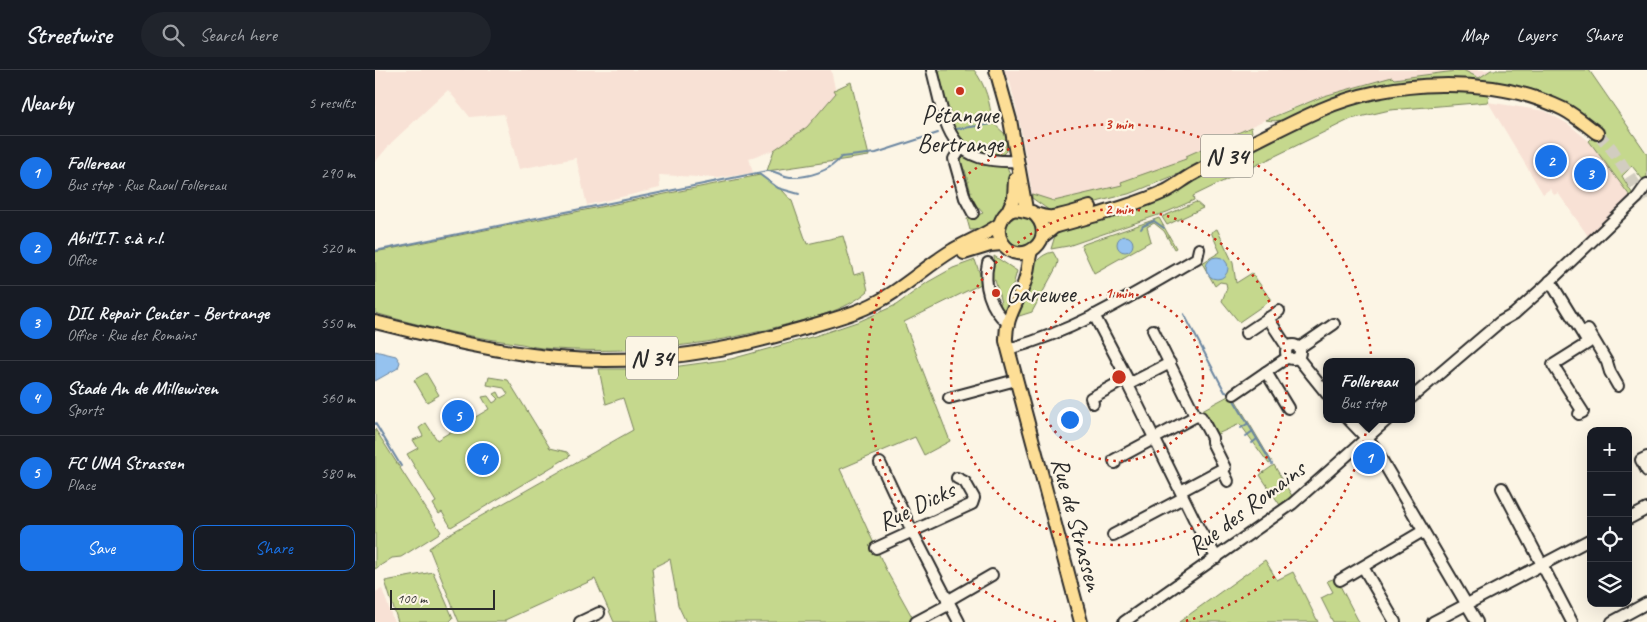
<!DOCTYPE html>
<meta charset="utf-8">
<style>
body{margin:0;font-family:Caveat,sans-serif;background:#20242c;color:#f1f3f6}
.controls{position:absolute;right:15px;bottom:15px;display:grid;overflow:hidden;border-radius:10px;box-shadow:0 5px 20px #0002}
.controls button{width:45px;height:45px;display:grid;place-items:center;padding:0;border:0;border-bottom:1px solid #363941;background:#171b24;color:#f1f3f6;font:25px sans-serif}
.scale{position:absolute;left:15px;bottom:12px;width:105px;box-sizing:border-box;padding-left:5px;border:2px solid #2b2b2b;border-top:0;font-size:14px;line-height:18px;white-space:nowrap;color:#2b2b2b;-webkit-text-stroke:4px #fcf5e5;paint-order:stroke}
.you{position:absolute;left:694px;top:349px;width:18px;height:18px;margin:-12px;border:4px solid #fff;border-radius:50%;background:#1a73e8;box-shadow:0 0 0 8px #1a73e833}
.badge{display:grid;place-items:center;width:32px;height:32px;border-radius:50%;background:#1a73e8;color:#fff;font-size:16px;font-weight:700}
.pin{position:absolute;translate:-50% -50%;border:2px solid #fff;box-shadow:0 1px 5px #0006}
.popup{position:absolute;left:948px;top:288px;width:92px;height:65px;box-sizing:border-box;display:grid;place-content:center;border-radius:10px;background:#171b24;filter:drop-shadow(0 1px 4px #0005);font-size:16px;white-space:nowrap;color:#9ea1a6}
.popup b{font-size:19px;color:#f1f3f6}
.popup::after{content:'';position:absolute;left:50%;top:100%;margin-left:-10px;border:10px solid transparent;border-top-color:#171b24}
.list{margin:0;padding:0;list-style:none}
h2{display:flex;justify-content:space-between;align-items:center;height:65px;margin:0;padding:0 20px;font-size:21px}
h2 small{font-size:16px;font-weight:400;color:#9ea1a6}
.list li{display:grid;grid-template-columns:32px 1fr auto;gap:15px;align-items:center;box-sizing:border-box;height:75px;padding:0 20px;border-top:1px solid #363941}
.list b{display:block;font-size:19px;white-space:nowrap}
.list p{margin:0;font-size:16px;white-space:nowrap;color:#9ea1a6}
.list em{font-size:16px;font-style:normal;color:#9ea1a6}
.actions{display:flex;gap:10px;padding:15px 20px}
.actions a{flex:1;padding:11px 0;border:1px solid #1a73e8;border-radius:10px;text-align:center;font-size:18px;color:#1a73e8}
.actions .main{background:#1a73e8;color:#fff}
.icon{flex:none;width:28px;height:28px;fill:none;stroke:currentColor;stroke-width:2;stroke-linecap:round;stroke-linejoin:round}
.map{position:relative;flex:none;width:1272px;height:552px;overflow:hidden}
header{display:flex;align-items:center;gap:30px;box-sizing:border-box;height:70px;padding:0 25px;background:#171b24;border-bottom:1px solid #363941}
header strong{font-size:24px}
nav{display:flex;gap:28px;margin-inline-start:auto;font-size:18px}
.search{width:350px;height:45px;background:#20242c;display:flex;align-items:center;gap:12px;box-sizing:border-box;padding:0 18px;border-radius:28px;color:#9ea1a6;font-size:19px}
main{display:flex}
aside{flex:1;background:#171b24}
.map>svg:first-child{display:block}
.built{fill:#f8e1d5}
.green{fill:#c5d88d;stroke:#78825c}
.water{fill:#95c2ef;stroke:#6b86a1}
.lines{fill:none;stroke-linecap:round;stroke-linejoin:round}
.stream{stroke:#6b86a1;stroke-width:2}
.major-tunnel{stroke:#d2cdc0;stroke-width:12;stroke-dasharray:12 6;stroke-linecap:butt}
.minor-casing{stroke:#2b2b2b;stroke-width:14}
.major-casing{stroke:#2b2b2b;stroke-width:16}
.minor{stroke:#fcf5e5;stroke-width:10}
.major{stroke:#fdde96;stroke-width:12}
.ring{fill:none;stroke:#c8321e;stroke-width:2.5;stroke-dasharray:2.5 5}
.poi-dot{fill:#c8321e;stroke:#fcf5e5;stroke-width:2}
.labels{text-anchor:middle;stroke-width:4.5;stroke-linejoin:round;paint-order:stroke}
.shield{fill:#fcf5e5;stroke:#6a6863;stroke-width:1}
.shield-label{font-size:24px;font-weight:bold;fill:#2b2b2b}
.poi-label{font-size:25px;fill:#2b2b2b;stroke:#fcf5e5}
.street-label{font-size:25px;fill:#2b2b2b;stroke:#fcf5e5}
.centre{fill:#c8321e;stroke:#fcf5e5;stroke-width:2.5}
.ring-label{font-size:15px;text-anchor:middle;font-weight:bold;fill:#c8321e;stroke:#fcf5e5;stroke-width:4.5;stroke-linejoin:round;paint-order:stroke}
</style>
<header>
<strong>Streetwise</strong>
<div class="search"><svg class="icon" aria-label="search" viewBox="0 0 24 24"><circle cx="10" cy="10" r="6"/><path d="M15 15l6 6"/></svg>Search here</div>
<nav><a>Map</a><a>Layers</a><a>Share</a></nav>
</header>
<main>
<aside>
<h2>Nearby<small>5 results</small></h2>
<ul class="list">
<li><span class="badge">1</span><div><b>Follereau</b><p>Bus stop · Rue Raoul Follereau</p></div><em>290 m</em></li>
<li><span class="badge">2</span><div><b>Abil'I.T. s.à r.l.</b><p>Office</p></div><em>520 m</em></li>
<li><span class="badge">3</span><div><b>DIL Repair Center - Bertrange</b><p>Office · Rue des Romains</p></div><em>550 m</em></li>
<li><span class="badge">4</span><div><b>Stade An de Millewisen</b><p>Sports</p></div><em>560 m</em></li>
<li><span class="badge">5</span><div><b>FC UNA Strassen</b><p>Place</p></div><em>580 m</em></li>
</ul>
<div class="actions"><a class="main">Save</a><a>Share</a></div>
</aside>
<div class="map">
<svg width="1272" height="552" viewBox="0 0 1272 552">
<rect width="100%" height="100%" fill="#fcf5e5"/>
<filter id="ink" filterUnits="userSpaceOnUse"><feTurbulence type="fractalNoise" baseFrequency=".02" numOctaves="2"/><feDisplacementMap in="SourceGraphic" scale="10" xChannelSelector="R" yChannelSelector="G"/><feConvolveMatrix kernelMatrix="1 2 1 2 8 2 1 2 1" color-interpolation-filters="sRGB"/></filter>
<g filter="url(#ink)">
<g class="built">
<polygon points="0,0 456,0 461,23 432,58 399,80 374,88 378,103 344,108 284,105 285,118 212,135 201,88 144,99 129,44 95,47 73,20 17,72 0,92"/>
<polygon points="628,0 1116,0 1104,8 1088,0 1019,9 1017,7 949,26 912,40 811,86 812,89 747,112 747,115 677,132 657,124 646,59 635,12"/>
<polygon points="1113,32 1170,41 1193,54 1214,71 1255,126 1213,166 1183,123 1179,125 1175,119 1168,124"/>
<polygon points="7,519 19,552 0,552 0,522"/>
</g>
<g class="green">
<path d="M563 0H599C611 16 615 32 617 52L632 66 631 81 626 86C576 83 573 40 563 0Z"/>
<path d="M1088 0 1104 8 1116 0H1214L1272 84V108L1269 111 1257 96 1247 106 1257 123 1255 126 1214 71 1222 63 1223 57C1162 3 1109 10 1034 20 1010 23 986 23 962 28 939 34 916 55 891 50L949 26 1017 7 1019 9Z"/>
<polygon points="476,12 494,86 392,101 399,80 432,57 461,23 459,20"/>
<polygon points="1064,20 1114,22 1113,32 1015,40 976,49 818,126 819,130 792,142 693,176 676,179 682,159 800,119 961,39 1008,25"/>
<polygon points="876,57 877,62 871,69 803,104 757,123 678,143 657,128 657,124 679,131 747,115 746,112 811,89 811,86"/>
<path d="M590 87 608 95 632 97C646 124 627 161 595 160L592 149 608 143 591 123H596L590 100 585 99V88Z"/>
<path d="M385 105 408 121 417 131 432 174 468 166 479 205 489 202 493 221C469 242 436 248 406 256 328 277 247 285 167 278 158 277 149 274 141 273 93 267 46 256 0 243V182Z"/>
<polygon points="821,132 828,138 792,155 787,147"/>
<circle cx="646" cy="161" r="15"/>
<polygon points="784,148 801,178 799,179 789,161 779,153 772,157 776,171 719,203 706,175"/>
<polygon points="842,159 858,193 861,213 877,203 896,230 864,252 847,231 852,218 851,213 845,212 840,216 827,193 845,182 836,162"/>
<path d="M678 182 683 191 682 196 657 242 641 247C647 226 652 186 678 182Z"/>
<path d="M619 186 642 201 631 241 628 244 622 236 626 233 620 210 615 212C614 203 621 196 619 186Z"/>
<polygon points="600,190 608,213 529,252 575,371 549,385 540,367 465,399 511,500 540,552 311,552 303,535 295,489 277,498 283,552 239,552 220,509 130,550 130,552 84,552 54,478 76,463 258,360 248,328 231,334 224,299 283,299 356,289 440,266 485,251 521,235 553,212 578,198"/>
<polygon points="51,303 64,325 52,332 39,310"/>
<polygon points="114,307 133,310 175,378 192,382 195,386 76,457 67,442 64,444 58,434 61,432 32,384 43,378 38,370 48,366 44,358 51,353 62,370 114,339 107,327 113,326 118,333 124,329 119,324 123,322 126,328 133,324 129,318 112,315"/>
<polygon points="857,324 897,392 894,394 865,354 840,365 827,340"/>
<polygon points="0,359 66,462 26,487 17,488 0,499"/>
<polygon points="899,395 917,426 905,435 885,405"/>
<polygon points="890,490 902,510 918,502 943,552 804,552"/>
<polygon points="58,502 78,548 74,552 23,552 10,511"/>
<polygon points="961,508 984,552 958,552 946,528 958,522 952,511"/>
</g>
<g class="water">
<circle cx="750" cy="174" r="8"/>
<circle cx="842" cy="198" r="11"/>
<polygon points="0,281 21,286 25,292 23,298 0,311"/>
</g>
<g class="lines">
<g class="stream">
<polyline points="581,59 617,54"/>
<polyline points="384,104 403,118 424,124"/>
<polyline points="766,159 768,156 779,151 789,158"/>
<path d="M0 181 392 101C402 100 405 106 415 107 432 108 456 101 466 87L501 83 563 63"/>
<polyline points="809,244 850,322 855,323"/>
<polyline points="857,327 897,394"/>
<polyline points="0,353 26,396"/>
<polyline points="866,358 872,354"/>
<polyline points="871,366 878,361"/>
<polyline points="877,373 882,369"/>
</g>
<polyline class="major-tunnel" points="1222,63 1236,78 1272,133"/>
<g class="minor-casing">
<g id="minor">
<path d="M557 0C572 57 571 94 642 91"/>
<polyline points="586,78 579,89 590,128 598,143"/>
<path d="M613 193C608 214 615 239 632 252"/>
<polyline points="1175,211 1213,273 1178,295 1208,342 1204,344"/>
<polyline points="719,245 752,308 753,315 824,459 842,488"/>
<polyline points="893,248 912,277"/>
<polyline points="778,260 819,343 821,346 826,347 837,368 837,372 850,398 847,399 853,411"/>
<polyline points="1213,260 1232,292 1235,302 1243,316"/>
<polyline points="871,263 904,241"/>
<circle cx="918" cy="282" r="7"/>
<polyline points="924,278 959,254"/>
<path d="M633 279C701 261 761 223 822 188L824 179"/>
<polyline points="923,288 952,324"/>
<polyline points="891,302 913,338"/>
<polyline points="859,324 913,287"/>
<polyline points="574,328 641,310"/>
<polyline points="1036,328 1125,252 1139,244 1168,218 1262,128 1272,114"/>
<polyline points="718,333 716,328 747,311 758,312 795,293"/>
<polyline points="973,349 998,375 1102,552"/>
<polyline points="1272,387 1266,390 1272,401"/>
<polyline points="505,393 537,461 584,552"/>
<polyline points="740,393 739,390 821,346"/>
<polyline points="1127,418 1197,552"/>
<polyline points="806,421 847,399"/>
<polyline points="1253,449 1272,439"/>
<polyline points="738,465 808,428"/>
<polyline points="501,478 597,434 599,428 590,412 582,408"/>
<polyline points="988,497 1020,552"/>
<polyline points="965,510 1048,461"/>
<polyline points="572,531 617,505"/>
<polyline points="205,552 224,543"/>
<polyline points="541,552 573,535"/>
<polyline points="749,552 917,434 1013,349"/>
<polyline points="1058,552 1216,469"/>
<polyline points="1237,552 1272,533"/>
</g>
</g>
<g class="major-casing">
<g id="major">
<polyline points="621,0 635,50 651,139"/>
<path d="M657 142C688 168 644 201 627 172 624 167 623 160 625 154 635 124 661 150 678 147 690 145 703 141 715 137"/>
<polyline points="632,143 639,128 640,109"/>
<path d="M668 166 679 157C716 146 756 137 791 121 801 116 810 108 820 103 861 81 902 59 945 40 1015 9 1119 5 1188 39 1200 45 1211 55 1222 63"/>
<path d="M656 181C653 191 653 202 650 211 643 233 630 247 631 271L706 552"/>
<polyline points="589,183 615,175 628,174"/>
<path d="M0 252C60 267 120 282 182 288 262 295 341 284 418 261 442 254 467 248 490 238 523 224 548 198 578 180 594 171 610 165 624 155"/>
</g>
</g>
<use href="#minor" class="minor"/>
<use href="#major" class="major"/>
</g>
</g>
<g class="ring">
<circle cx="744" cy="307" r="84"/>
<circle cx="744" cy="307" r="168"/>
<path d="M681 552A253 253 0 1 1 807 552"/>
</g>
<g class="poi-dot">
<circle cx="585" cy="21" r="5"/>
<circle cx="621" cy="223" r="5"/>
</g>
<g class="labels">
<g class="shield">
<rect x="826" y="64.5" width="52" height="43" rx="4"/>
<rect x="251" y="266.5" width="52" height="43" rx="4"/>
</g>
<g class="shield-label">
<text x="852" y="94">N 34</text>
<text x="277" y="296">N 34</text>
</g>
<g class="poi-label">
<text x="585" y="53">Pétanque<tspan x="585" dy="29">Bertrange</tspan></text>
<text x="631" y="232" text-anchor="start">Garewee</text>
</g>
<g class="street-label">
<text transform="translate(541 435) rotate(-26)" y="9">Rue Dicks</text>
<text transform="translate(871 437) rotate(-37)" y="9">Rue des Romains</text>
<text transform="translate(703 454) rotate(75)" y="9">Rue de Strassen</text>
</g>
</g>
<circle cx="744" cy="307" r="8" class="centre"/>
<g class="ring-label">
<text x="744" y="59">3 min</text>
<text x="744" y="144">2 min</text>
<text x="744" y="228">1 min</text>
</g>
</svg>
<div class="controls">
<button>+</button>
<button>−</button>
<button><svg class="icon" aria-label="locate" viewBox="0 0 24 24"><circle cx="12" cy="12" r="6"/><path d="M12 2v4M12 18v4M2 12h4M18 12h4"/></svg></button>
<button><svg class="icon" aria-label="layers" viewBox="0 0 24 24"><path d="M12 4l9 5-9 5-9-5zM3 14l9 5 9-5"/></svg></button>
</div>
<div class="scale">100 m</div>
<div class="you"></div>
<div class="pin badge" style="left:994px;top:388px">1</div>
<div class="popup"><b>Follereau</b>Bus stop</div>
<div class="pin badge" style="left:1176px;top:91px">2</div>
<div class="pin badge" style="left:1215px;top:104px">3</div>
<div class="pin badge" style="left:108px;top:389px">4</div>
<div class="pin badge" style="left:83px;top:346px">5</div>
</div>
</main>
